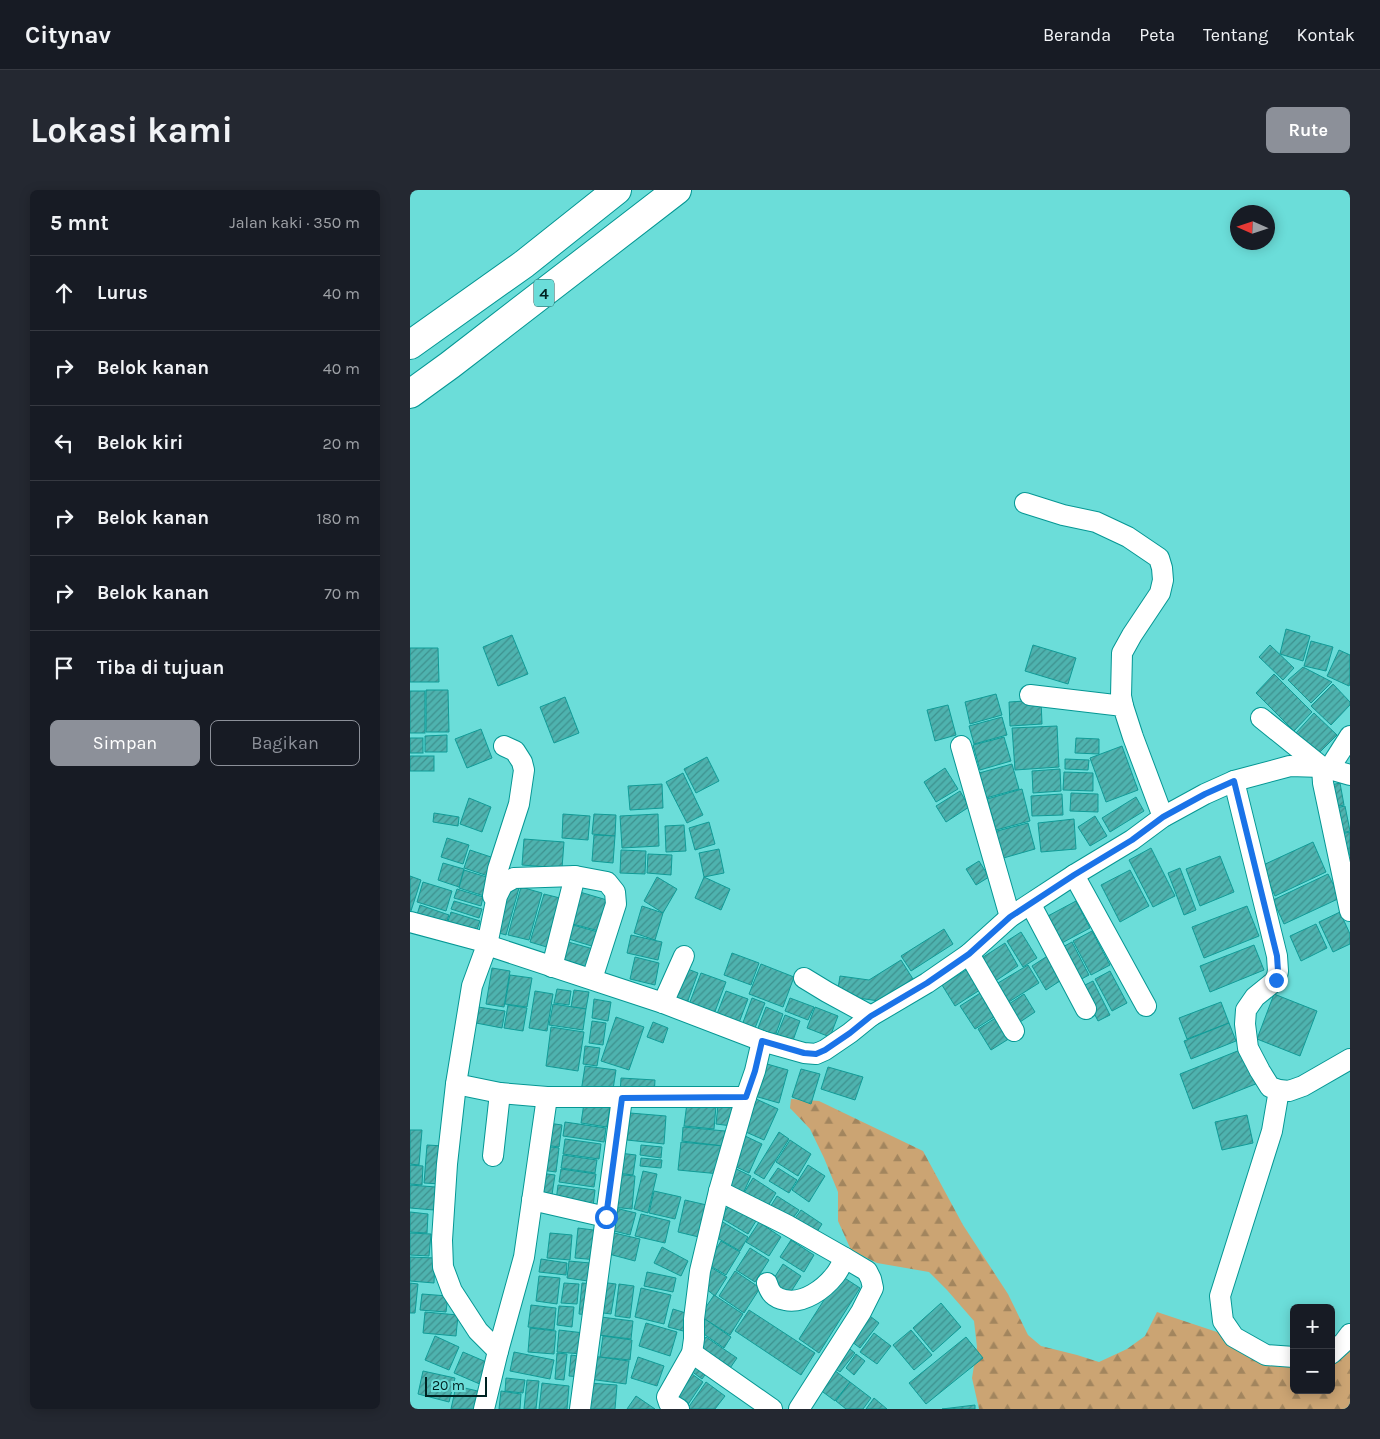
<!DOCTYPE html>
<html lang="id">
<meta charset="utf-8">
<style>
body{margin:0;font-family:Karla,sans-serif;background:#242831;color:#f1f3f6}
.controls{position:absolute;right:15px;bottom:15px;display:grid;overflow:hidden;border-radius:8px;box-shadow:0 2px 12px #0003}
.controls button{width:45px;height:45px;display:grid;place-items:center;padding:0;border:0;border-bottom:1px solid #363941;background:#171b24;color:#f1f3f6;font:25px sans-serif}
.compass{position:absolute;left:820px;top:15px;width:45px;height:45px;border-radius:50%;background:#171b24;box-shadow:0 2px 12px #0003;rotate:273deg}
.scale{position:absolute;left:15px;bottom:12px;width:62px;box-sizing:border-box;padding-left:5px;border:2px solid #002322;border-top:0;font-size:14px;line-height:18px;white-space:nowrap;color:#002322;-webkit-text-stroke:4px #6bddd9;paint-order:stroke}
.stop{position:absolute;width:15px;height:15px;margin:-11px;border:4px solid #1a73e8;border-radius:50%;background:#fff}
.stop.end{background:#1a73e8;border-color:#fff;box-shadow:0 1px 5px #0008}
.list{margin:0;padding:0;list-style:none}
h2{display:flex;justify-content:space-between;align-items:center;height:65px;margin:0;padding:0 20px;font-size:21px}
h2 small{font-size:16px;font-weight:400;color:#9ea1a6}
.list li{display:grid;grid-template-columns:32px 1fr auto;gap:15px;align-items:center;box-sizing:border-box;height:75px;padding:0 20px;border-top:1px solid #363941}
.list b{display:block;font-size:19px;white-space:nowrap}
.list em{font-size:16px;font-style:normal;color:#9ea1a6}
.actions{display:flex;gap:10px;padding:15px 20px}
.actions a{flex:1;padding:11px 0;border:1px solid #8c9099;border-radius:8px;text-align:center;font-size:18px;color:#8c9099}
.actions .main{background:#8c9099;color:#fff}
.icon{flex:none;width:28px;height:28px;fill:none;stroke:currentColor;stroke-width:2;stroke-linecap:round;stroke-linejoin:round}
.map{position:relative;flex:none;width:940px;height:1219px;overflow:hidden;border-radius:8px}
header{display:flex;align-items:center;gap:30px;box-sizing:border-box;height:70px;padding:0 25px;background:#171b24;border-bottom:1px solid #363941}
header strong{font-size:24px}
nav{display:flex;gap:28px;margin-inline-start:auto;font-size:18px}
.intro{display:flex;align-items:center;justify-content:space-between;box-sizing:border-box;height:120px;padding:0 30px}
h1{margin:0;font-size:35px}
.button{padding:12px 22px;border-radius:8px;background:#8c9099;color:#fff;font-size:18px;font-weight:700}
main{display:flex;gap:30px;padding:0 30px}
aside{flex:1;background:#171b24;border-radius:8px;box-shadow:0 2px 12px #0003}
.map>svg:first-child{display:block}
.forest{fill:url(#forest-firs)}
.building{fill:url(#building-hatch);stroke:#119b97}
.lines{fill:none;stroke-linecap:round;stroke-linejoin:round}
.minor-casing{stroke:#059794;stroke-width:22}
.highway-casing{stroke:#059794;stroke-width:30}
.minor{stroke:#fff;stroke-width:20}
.highway{stroke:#fff;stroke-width:28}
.route{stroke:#1a73e8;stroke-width:6}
.labels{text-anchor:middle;stroke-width:4;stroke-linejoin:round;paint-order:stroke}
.shield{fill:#6bddd9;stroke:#205b59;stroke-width:1}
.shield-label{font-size:16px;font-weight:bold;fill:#002322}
</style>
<header>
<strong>Citynav</strong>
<nav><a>Beranda</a><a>Peta</a><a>Tentang</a><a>Kontak</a></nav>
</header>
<div class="intro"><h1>Lokasi kami</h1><a class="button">Rute</a></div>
<main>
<aside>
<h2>5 mnt<small>Jalan kaki · 350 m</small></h2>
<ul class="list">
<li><svg class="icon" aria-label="ahead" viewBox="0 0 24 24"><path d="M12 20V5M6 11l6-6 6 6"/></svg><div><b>Lurus</b></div><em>40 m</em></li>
<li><svg class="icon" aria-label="right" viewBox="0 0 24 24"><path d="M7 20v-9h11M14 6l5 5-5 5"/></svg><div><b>Belok kanan</b></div><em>40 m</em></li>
<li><svg class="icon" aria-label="left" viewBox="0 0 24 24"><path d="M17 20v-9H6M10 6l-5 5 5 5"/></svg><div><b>Belok kiri</b></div><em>20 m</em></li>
<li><svg class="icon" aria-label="right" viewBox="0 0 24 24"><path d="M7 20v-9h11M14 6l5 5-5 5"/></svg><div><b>Belok kanan</b></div><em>180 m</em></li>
<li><svg class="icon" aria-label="right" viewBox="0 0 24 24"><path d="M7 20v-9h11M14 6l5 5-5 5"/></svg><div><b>Belok kanan</b></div><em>70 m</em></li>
<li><svg class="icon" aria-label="arrive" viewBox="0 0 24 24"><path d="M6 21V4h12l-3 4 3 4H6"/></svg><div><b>Tiba di tujuan</b></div></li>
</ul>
<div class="actions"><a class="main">Simpan</a><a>Bagikan</a></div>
</aside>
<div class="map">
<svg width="940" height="1219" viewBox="0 0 940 1219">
<defs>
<pattern id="forest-firs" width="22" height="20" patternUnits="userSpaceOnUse" patternTransform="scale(1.25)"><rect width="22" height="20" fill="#cba473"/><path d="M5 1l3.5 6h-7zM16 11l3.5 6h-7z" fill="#a2855e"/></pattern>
<pattern id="building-hatch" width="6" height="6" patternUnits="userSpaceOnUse" patternTransform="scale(1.25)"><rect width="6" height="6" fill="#4eb3af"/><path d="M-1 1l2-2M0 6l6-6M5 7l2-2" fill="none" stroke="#3e918e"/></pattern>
</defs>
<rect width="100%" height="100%" fill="#6bddd9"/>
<polygon class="forest" points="381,909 409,911 513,961 553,1035 598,1104 618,1145 631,1156 667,1165 689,1172 717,1159 735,1146 747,1122 834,1151 868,1177 884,1177 884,1200 921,1200 921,1173 940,1160 940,1219 569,1219 562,1188 567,1157 564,1131 537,1100 519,1082 467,1073 441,1060 428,1031 428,1002 414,968 400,939 380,918"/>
<g class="building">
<polygon points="876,439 900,446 893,471 870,464"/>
<polygon points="102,445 118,484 88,496 73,457"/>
<polygon points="901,451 923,457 916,481 894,476"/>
<polygon points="623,455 666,468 658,494 615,481"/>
<polygon points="860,455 884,478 873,490 849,467"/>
<polygon points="0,458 28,458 29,492 0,492"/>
<polygon points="929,460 940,465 940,494 939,496 917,486"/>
<polygon points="893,477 922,492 901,513 878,490"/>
<polygon points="864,484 902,522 884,541 846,503"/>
<polygon points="923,494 940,512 940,515 921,535 901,516"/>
<polygon points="16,500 38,500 39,542 16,542"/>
<rect x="0" y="501" width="15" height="42"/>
<polygon points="586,504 592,525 560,534 555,512"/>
<polygon points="155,507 169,543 144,553 130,517"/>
<polygon points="631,510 632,534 600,536 599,512"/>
<polygon points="538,515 546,545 525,551 517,520"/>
<polygon points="904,523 927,545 908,564 886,543"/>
<polygon points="592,527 597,545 564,554 559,536"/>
<polygon points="647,536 649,577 605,580 602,538"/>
<polygon points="71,539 82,568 57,578 45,549"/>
<polygon points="37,545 37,562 15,562 15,546"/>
<polygon points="594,547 601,571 570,580 563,555"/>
<rect x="0" y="548" width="13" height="15"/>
<polygon points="666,548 689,549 689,564 665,563"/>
<polygon points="712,556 728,600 696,612 680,568"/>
<rect x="0" y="566" width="24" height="15"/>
<polygon points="297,567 309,591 286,603 274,579"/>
<polygon points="655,569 679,570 678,580 655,579"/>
<polygon points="602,574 609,599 576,608 569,583"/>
<polygon points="535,578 548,599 526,612 514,592"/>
<polygon points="650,579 651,601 623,603 622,581"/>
<polygon points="654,582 683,583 683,601 653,600"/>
<polygon points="273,583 293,625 277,633 256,592"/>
<polygon points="930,593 934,615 921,618 916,596"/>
<polygon points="252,594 253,618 220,620 218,596"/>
<polygon points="612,599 620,631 586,640 577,609"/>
<polygon points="550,601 559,617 536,632 526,616"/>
<polygon points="661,603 688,604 688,622 660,621"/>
<polygon points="652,604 653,625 622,626 621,606"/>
<polygon points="726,607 734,621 700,642 692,628"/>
<polygon points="59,608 81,617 72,642 50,634"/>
<polygon points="935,616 940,641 927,644 921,619"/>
<polygon points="24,623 49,627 48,636 23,632"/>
<polygon points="153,624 180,626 178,650 152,648"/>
<polygon points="184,624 206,625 205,646 182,644"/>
<polygon points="248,624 249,656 212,658 210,626"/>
<polygon points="685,626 697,646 680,656 668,637"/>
<polygon points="664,629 666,659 631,662 628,633"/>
<polygon points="299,632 305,654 285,660 279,638"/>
<polygon points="618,633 625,659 590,669 583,642"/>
<polygon points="274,635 276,661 256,662 255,636"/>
<polygon points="940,642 940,665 931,667 926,645"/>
<polygon points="184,645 205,646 203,673 182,671"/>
<polygon points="37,648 59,655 53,674 31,667"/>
<polygon points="114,649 154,652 152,678 112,675"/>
<polygon points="903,652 916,682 865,706 851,676"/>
<polygon points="741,658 765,706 743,717 719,670"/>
<polygon points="309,659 314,683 294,687 289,663"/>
<polygon points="60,660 87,669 81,687 54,678"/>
<polygon points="211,660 236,661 235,684 210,683"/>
<polygon points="238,664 262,665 261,685 237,683"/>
<polygon points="810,666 824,702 790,716 776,679"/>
<polygon points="569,671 579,687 566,695 556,679"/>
<polygon points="33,673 54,679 49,697 28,690"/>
<polygon points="770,678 786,720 774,725 758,683"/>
<polygon points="54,680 80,688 74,706 49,698"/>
<polygon points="720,680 739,716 710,732 691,695"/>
<polygon points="918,684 930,708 874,734 863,710"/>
<polygon points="0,686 11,690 0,724"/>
<polygon points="247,687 267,699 253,723 234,711"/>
<polygon points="294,687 320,699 311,720 285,708"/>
<polygon points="13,692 42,701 36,721 7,712"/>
<polygon points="95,694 109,698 96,745 82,741"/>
<polygon points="111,697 132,703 119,750 98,745"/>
<polygon points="47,699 73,707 71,716 44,708"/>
<polygon points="163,700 197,710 189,741 155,732"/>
<polygon points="134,704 154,709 140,758 120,752"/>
<polygon points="44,711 72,719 69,728 41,719"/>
<polygon points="666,711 680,738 650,754 636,727"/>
<polygon points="10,715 39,725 35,737 6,728"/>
<polygon points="232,716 253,723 245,750 224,743"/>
<polygon points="837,716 849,746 794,768 782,737"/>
<polygon points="41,722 70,731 65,746 36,737"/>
<polygon points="930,722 940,744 940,754 923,762 909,732"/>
<polygon points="156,733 188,742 185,757 152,747"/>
<polygon points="906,734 917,758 891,771 880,746"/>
<polygon points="534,739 543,754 501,781 491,766"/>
<polygon points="682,741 700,775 681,785 663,751"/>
<polygon points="611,742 627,768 613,777 597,751"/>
<polygon points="221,745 252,752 248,770 217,763"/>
<polygon points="151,750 187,760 180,784 144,775"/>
<polygon points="662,752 679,785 666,792 649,759"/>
<polygon points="595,753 608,776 581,794 567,771"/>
<polygon points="844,755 854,780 800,802 790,776"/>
<polygon points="322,763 349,773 341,795 314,785"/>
<polygon points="639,765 653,789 636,800 622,776"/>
<polygon points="225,767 249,773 245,795 220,789"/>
<polygon points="491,770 503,789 469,811 427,805 430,786 459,790"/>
<polygon points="351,774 384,787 373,817 339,804"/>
<polygon points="618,775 629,793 594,815 583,796"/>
<polygon points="561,777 573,798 545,816 532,795"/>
<polygon points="82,778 100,781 94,817 76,814"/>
<polygon points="275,778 288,783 276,816 263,811"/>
<polygon points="700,781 717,813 702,821 685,789"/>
<polygon points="291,783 316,792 303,827 278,817"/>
<polygon points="100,785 122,788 117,817 95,814"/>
<polygon points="683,791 700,825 688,831 671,797"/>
<polygon points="147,799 161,801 159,815 144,813"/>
<polygon points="164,800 179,802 176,819 161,817"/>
<polygon points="575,800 589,824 565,839 550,816"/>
<polygon points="125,801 143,804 137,841 119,838"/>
<polygon points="316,801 338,809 327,838 305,829"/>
<polygon points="614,804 625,822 607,834 596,816"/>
<polygon points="864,804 907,821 890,866 847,849"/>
<polygon points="342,808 355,813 343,843 331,838"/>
<polygon points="380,808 404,817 398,830 375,821"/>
<polygon points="184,809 201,812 198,831 182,828"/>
<polygon points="811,812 819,833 777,849 769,828"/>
<polygon points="143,814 176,819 173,840 139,835"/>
<polygon points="98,815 117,818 113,841 94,838"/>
<polygon points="68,817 95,821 92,838 66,833"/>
<polygon points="356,817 373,824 363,852 345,846"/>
<polygon points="405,817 428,826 420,847 397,838"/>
<polygon points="592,824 605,845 581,860 568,839"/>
<polygon points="375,825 390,831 381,856 365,850"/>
<polygon points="206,827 234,837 219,880 191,871"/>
<polygon points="182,831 196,833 193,855 179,853"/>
<polygon points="243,832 258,838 253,853 237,847"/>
<polygon points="819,833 826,851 781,869 774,851"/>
<polygon points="141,837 174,842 168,881 136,876"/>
<polygon points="175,856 190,858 187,876 173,874"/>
<polygon points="835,858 848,893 783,919 770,884"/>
<polygon points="350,872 378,880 369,913 341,905"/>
<polygon points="175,876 206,880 202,906 171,902"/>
<polygon points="418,877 453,887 445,910 411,899"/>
<polygon points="391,879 410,884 401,914 382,907"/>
<polygon points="211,888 245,890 244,906 210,904"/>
<polygon points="344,908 368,919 354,950 329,939"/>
<polygon points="174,913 200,916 197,937 171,933"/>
<polygon points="277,913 306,916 304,939 274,936"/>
<polygon points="308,915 324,916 322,936 306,934"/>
<polygon points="220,923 256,926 254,954 217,950"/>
<polygon points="837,925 843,953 812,960 805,932"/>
<polygon points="155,932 196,938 194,952 153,946"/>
<polygon points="138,933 152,935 149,957 135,955"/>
<polygon points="273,937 315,941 313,956 272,951"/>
<polygon points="0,940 12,940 9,975 0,974"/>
<polygon points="369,942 379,949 354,989 344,983"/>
<polygon points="333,945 352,954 339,983 320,974"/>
<polygon points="155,949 191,954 189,969 153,964"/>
<polygon points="380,950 401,964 388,986 366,972"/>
<polygon points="271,952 313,956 310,984 268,980"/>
<polygon points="17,955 34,956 31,994 14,993"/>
<polygon points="231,955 252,957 251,968 230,965"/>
<polygon points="134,956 149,958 146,982 131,980"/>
<polygon points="209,963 226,965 223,985 206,983"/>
<polygon points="153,965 187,970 185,983 151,978"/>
<polygon points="231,968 252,970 251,978 230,976"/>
<polygon points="0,975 13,976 12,995 0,994"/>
<polygon points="398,975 415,986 399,1012 382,1000"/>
<polygon points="320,976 341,986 332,1006 311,996"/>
<polygon points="368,978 387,990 379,1003 359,991"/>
<polygon points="151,979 186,984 184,997 149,992"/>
<polygon points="233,981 247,984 238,1023 224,1019"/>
<polygon points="130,983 145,985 141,1011 127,1009"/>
<polygon points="205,984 225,986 222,1019 201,1017"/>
<polygon points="343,988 366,1003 355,1021 332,1006"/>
<polygon points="0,995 26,997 24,1020 0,1018"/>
<polygon points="148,995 185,1000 183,1017 146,1011"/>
<polygon points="244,1001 271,1007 265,1029 239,1023"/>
<polygon points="367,1006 389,1020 378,1035 357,1022"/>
<polygon points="275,1010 301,1016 293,1048 268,1042"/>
<polygon points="319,1015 346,1031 338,1044 311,1028"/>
<polygon points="201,1017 226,1023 220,1045 196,1039"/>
<polygon points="391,1020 412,1034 405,1045 383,1031"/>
<polygon points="0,1022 18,1024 17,1043 0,1042"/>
<polygon points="231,1024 260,1031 255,1053 225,1046"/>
<polygon points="311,1031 338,1047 330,1061 302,1045"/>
<polygon points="349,1032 371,1047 359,1066 336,1052"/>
<polygon points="168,1038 191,1041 188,1070 165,1068"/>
<polygon points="200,1042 230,1049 225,1071 195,1063"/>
<polygon points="0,1043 21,1044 19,1066 0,1065"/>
<polygon points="140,1043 162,1045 160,1070 137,1068"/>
<polygon points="381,1050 404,1065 394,1082 370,1067"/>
<polygon points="311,1051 330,1062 316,1085 297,1074"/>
<polygon points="252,1057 278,1071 271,1086 244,1073"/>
<polygon points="340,1058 359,1070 345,1092 326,1080"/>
<polygon points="0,1067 25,1068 24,1093 0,1091"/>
<polygon points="131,1069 157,1073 156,1085 129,1082"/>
<polygon points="159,1071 180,1073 178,1091 157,1088"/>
<polygon points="373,1074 391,1086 377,1108 359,1096"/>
<polygon points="297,1075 317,1087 305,1106 291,1095"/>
<polygon points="325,1081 350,1098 334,1123 309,1106"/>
<polygon points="237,1082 266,1088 263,1102 234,1096"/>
<polygon points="430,1085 450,1098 409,1163 389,1149"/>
<polygon points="129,1086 150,1088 147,1114 126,1111"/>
<polygon points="190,1092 206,1094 201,1124 186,1122"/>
<polygon points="0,1093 8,1094 5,1123 0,1123"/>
<polygon points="154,1093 169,1094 167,1114 151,1113"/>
<polygon points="172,1093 185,1094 181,1125 169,1124"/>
<polygon points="209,1094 224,1096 220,1128 205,1126"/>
<polygon points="231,1098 261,1105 254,1134 225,1127"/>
<polygon points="12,1104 38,1106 36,1122 10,1120"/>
<polygon points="304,1105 333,1124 320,1145 290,1126"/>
<polygon points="531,1113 551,1137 523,1162 503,1138"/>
<polygon points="121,1115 146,1118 144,1140 118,1137"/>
<polygon points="149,1116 164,1117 162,1137 147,1135"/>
<polygon points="263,1119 282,1125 277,1142 258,1137"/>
<polygon points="339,1120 405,1163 391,1185 325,1141"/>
<polygon points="15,1122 48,1125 46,1146 13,1143"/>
<polygon points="456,1123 469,1133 450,1158 437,1148"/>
<polygon points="191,1127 223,1131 221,1149 189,1145"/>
<polygon points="292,1127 321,1147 314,1158 285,1138"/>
<polygon points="236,1133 267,1142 260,1166 229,1156"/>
<polygon points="120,1138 146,1141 144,1164 118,1162"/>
<polygon points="149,1140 174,1143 172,1164 147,1162"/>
<polygon points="501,1140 522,1165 504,1180 483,1155"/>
<polygon points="464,1143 481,1156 467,1174 450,1162"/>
<polygon points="25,1146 49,1157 39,1180 15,1170"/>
<polygon points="193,1146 222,1150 220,1170 190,1167"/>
<polygon points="296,1147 327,1168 316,1184 285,1163"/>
<polygon points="556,1147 573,1168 516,1214 499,1193"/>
<polygon points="436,1156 445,1163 430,1182 420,1175"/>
<polygon points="53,1162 81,1174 72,1195 44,1183"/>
<polygon points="104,1162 144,1170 140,1189 100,1181"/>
<polygon points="147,1163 157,1164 154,1190 145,1189"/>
<polygon points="446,1164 455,1171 444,1185 436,1178"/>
<polygon points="161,1165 175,1167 172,1187 159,1186"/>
<polygon points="182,1166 219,1171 216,1194 179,1189"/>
<polygon points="228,1167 254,1176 247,1196 221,1188"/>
<polygon points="284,1167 300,1178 292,1189 277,1178"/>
<polygon points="420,1177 440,1192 425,1211 405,1196"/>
<polygon points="13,1181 45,1188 39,1212 8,1204"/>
<polygon points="282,1184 293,1192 275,1219 264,1211"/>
<polygon points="96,1188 115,1190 113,1203 95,1201"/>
<polygon points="117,1190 129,1191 126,1219 114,1219"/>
<polygon points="296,1192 315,1206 305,1219 279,1219 278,1218"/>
<polygon points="440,1192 461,1208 453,1219 436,1219 426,1211"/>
<polygon points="132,1193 159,1196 157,1219 129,1219"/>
<polygon points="179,1193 207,1195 205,1219 177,1219"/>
<polygon points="46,1196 72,1202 68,1219 41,1219"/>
<polygon points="91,1201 111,1204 110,1219 89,1219"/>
<polygon points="226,1206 245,1219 217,1219"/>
<polygon points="464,1208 477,1219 456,1219"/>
<polygon points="565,1215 565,1219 532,1219"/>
</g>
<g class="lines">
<g class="minor-casing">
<g id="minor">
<polyline points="615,313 653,325 686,332 718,347 749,368 752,378 753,390 750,403 722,445 712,463 711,506 713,516"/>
<polyline points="620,505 713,516 723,547 753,627"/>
<polyline points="851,528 912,577 913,593 940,721"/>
<polyline points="551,556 600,727"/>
<polyline points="919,579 940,546"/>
<polyline points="824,591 867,766 868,781 866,790 845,807 836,820 835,834 838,858 850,881 860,897 869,900 879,901 893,896 940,869"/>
<polyline points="664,685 736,816"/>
<polyline points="165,686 104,688 93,694 87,706 77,755 62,796 46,894 90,903 137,907 336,907"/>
<polyline points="83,706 88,679 109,614 114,580 112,572 105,561 94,556"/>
<polyline points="621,715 676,819"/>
<polyline points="0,732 75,752 77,755 253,813 352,851 394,863 406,864 415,860 440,843 461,826 517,793 559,764 600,727 664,685 722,650 753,627 795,604 824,591 880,576 912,577 940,585"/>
<polyline points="559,764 604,841"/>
<polyline points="142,777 165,686 197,692 205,702 206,714 182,789"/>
<polyline points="394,788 417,802 461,826"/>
<polyline points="253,813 274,766"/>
<polyline points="46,894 37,974 32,1050 33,1077 42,1101 68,1141 88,1161"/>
<polyline points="869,900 862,941 810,1106 813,1131 824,1147 856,1165 884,1167"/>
<polyline points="83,966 90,903"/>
<polyline points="309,1001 377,1035 435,1068 457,1081 461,1089 463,1098 451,1122 389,1219"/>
<polyline points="122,1010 196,1027"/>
<path d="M357 1093C360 1103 364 1108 375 1110 394 1114 414 1099 425 1085 429 1080 432 1073 435 1068"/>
<polyline points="282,1163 362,1219"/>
<polyline points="921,1164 934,1152 940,1144"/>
<polyline points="74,1219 88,1161 114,1067 137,907"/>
<polyline points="170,1219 212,908"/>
<polyline points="269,1219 259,1213 257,1207 282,1163 284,1149 284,1129 290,1081 309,1001 336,907 345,881 352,851"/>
</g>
</g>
<g class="highway-casing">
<g id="highway">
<polyline points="0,155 114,74 207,0"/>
<polyline points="0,204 40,175 267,0"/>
</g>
</g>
<use href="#minor" class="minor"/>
<use href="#highway" class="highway"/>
</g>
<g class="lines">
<polyline class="route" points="196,1027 212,908 336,907 345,881 352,851 394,863 406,864 415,860 440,843 461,826 517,793 559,764 600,727 664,685 722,650 753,627 795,604 824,591 867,766 868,781 866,790"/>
</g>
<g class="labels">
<rect class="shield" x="124" y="89.5" width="20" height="27" rx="4"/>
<g class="shield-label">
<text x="134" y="109">4</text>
</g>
</g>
</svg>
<div class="controls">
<button>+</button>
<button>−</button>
</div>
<svg class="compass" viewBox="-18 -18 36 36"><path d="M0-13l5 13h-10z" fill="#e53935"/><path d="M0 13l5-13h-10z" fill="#9ea1a6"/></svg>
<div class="scale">20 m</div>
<div class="stop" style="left:196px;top:1027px"></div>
<div class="stop end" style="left:866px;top:790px"></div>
</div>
</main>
